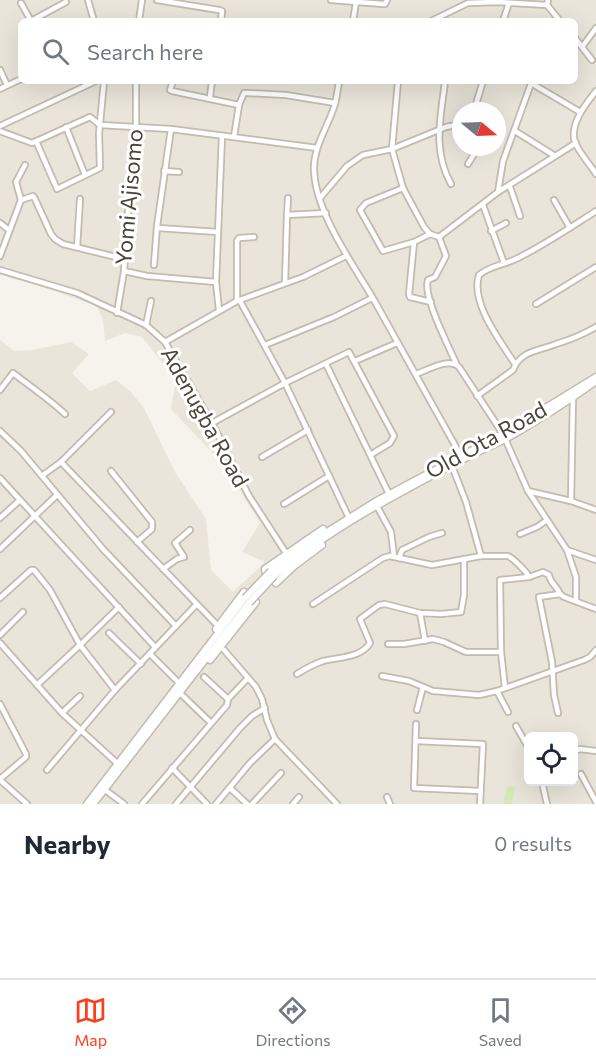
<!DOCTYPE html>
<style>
body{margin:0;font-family:Commissioner,sans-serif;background:#f2f2f3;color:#1f2937}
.controls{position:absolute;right:18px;bottom:18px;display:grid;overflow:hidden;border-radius:9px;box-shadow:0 6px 24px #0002}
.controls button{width:54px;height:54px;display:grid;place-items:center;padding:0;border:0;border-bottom:2px solid #e0e1e3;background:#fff;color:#1f2937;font:30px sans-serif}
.compass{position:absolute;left:452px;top:102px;width:54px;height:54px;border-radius:50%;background:#fff;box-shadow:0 6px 24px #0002;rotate:109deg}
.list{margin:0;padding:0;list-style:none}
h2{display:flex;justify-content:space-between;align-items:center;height:78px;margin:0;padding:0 24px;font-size:26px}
h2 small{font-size:20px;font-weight:400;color:#747a83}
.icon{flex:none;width:33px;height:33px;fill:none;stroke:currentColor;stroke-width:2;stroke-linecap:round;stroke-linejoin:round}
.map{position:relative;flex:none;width:596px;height:804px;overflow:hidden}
.search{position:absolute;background:#fff;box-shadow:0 6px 24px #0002;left:18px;right:18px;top:18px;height:66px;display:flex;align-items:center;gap:15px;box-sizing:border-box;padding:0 21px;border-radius:9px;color:#747a83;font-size:22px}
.sheet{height:174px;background:#fff}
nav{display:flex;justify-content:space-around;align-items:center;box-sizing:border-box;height:84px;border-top:2px solid #e0e1e3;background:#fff;font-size:16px;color:#747a83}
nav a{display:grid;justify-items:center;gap:3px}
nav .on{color:#fc3f1d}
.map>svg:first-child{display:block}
.residential{fill:#eae5da;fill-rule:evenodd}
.green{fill:#d2eab5}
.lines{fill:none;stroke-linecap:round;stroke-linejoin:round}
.minor-casing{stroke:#c2bbae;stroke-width:8}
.tertiary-casing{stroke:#c2bbae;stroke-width:9}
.minor{stroke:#fff;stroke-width:4.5}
.tertiary{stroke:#fff;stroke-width:6}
.tertiary-bridge-casing{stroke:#c2bbae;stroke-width:9;stroke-linecap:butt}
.tertiary-bridge{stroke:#fff;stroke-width:6}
.labels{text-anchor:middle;stroke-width:6;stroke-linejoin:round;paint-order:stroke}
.street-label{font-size:22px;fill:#4b4439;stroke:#fff}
</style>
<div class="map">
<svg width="596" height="804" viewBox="0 0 596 804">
<rect width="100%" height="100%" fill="#f6f3ec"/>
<path class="residential" d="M0 0H596V804H0V340L14 351 33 350 71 342 89 354 72 373 90 391 116 380 130 391 144 408 175 472 206 519 211 570 233 592 265 562 242 552 260 523 224 465 171 409 175 385 169 371 142 337 125 333 105 341 103 320 97 306 0 272ZM21 21H575V81H21ZM461 111H497V147H461ZM528 736H574V782H528Z"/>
<polygon class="green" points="507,786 515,787 512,804 503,804"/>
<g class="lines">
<g class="minor-casing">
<g id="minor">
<polyline points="88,0 94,21"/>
<polyline points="157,0 219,10 222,11 221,21"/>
<polyline points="331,0 383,4 385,4 387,0"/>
<polyline points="548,0 547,5 560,21"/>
<polyline points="21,3 31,21"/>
<polyline points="31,21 66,2"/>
<polyline points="139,21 142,0"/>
<polyline points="353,21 356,2"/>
<polyline points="431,21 468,3 497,2 547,5"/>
<polyline points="503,21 509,3"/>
<polyline points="575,38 592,60"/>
<polyline points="582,47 596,28"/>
<polyline points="0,70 7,85"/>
<polyline points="173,81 170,90 172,91 239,105 244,93 247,93 286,95 335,103"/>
<path d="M339 81C338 88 337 96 335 104 329 125 314 145 314 168 314 211 353 264 374 300 403 352 432 404 461 456"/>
<polyline points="398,81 392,149 403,188 424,227 430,234 439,237 498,192 576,143"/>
<path d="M445 81C441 117 432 150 451 184"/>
<polyline points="531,83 580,112"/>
<polyline points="0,89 21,79"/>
<path d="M596 91C586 104 569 124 575 142 579 153 590 164 596 174"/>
<polyline points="210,97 212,81"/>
<polyline points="474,111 483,81"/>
<polyline points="0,126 96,81"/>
<polyline points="66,127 85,175"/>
<polyline points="0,131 32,143 90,117 100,125 171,129 317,148"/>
<polyline points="515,131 555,156"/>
<polyline points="234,137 239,105"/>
<polyline points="36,141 57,189 100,168 99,134 104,81"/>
<polyline points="468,164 474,154 474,147"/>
<polyline points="164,171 179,172"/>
<polyline points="510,187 520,216"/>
<polyline points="403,188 366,203 360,210 383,251 414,242"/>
<polyline points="498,192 503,161 532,81"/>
<polyline points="320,198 347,166 363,155 392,149 446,127 461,124"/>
<polyline points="21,200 33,196 35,199 51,234 55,239 63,244 124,259"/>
<polyline points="554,200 570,228"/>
<polyline points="483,205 504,263"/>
<polyline points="287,215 288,198"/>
<polyline points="0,223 9,230"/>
<polyline points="158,228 218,232"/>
<polyline points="491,231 506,223"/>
<polyline points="430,234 414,242 409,294 410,297 431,302"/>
<path d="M439 237 446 256 435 277 428 280C422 295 449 347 456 363"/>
<polyline points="77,247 80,199"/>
<polyline points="0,256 21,200 16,182 25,165"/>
<polyline points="154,265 157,226 171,129"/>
<polyline points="0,270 77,293 146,325 165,342 212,423 249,496 286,553"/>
<polyline points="124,271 147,276 216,282"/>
<polyline points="285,283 287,215 326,213"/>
<polyline points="237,301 237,241 239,238 254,237"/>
<polyline points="240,301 285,383 349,518"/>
<polyline points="536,304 596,267"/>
<polyline points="219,310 216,282 222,136"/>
<polyline points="117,313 124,271 131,170 136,126 136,81"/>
<polyline points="146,325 151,301"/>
<polyline points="165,342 237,301 303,277 346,256"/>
<polyline points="265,345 334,317 372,298"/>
<polyline points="355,361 397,343"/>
<polyline points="326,364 389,494"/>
<path d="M515 364C501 342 470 303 479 275 491 265 505 265 518 258 546 244 571 227 596 211"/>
<path d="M416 374C428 370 449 357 459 367L503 434 528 491 567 550 576 577V600"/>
<path d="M0 390 13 373C31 387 49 399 65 414"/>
<path d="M477 396 513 370C521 350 539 351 556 344 570 340 584 334 596 327"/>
<polyline points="212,423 285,383 349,352 394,436 390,443 372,454"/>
<polyline points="0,431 21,451 103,549 176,626"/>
<polyline points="262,457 308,430"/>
<polyline points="61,462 218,626"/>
<polyline points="452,466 466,502 481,556"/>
<polyline points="111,471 152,522 152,529 137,542"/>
<polyline points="43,475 61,462 111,412"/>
<polyline points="0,478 155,647"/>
<polyline points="528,491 571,501 596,510"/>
<polyline points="571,501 573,398"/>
<polyline points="284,504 329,476"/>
<polyline points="377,506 391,532 394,557"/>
<polyline points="0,518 20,500"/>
<polyline points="520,534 537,527 547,520"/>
<polyline points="0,549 57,495"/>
<polyline points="567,550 596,560"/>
<polyline points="399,558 402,550 429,537 442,533"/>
<polyline points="163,569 177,559 184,557 175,543 190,530"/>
<polyline points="0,598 31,570 34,570 50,590 80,645 115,690"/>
<path d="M313 604 383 558 390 556 432 565 481 556H508C513 558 527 572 529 577L543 572 549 575C550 583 557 586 560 594"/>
<polyline points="420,613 425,641"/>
<polyline points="109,633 141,664"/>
<polyline points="0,635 23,612"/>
<polyline points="0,643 62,713 118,764"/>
<polyline points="388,644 404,644 433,639 444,642 466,652 501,652"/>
<polyline points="224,650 256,687 262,699 267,720 275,739 337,804"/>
<polyline points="150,654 180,684"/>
<path d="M297 674C305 669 314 664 323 661 339 657 361 658 370 643L360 619 379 605 385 604 420 613 441 614 461 612 464 595V559"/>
<polyline points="382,676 409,681 433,691 479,695 497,691 584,660 590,657 596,650"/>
<polyline points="204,677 228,699"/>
<polyline points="37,685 80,645 119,607"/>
<polyline points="505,688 501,652 500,580 529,577"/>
<polyline points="497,691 508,712"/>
<polyline points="182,695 210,722"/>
<polyline points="0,704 26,754 26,757 0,779"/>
<polyline points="417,710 423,687"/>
<polyline points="62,713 80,696"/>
<polyline points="558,713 554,695 552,662 539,597 560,594 564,597 596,609"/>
<polyline points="416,724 414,788 480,791"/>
<polyline points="516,726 528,747"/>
<polyline points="416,741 483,744 480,804"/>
<polyline points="574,751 580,749 596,751"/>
<polyline points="172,768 207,804"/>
<polyline points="47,770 115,690 196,605"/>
<polyline points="581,774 596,802"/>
<polyline points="0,780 27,804"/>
<polyline points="542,782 547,804"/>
<polyline points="230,788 247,804"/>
<polyline points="104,789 124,804"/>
<polyline points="387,797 390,804"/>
<polyline points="142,804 227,705 228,699 248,678"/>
<polyline points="176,804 240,728 252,716 265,708"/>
<polyline points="216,804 250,763 275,739"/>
<polyline points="252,804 281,773"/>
<polyline points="293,804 299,797"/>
</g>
</g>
<g class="tertiary-casing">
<g id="tertiary">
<polyline points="322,545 294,566 276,583 266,574 265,569 323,529"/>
<polyline points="271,571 300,549 375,502 503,434 596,377"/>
<path d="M274 576C328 529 402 491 465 458 479 451 493 445 507 438 537 421 567 402 596 381"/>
<polyline points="210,660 256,602 244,592 216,629"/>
<polyline points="87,804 245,598"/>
<polyline points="93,804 249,603"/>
</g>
</g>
<use href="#minor" class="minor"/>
<use href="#tertiary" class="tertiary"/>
<g class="tertiary-bridge-casing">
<g id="tertiary-bridge">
<polyline points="245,598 271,571"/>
<polyline points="249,603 274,576"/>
</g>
</g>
<use href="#tertiary-bridge" class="tertiary-bridge"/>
</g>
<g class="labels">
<g class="street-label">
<text transform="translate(129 197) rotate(-85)" y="8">Yomi Ajisomo</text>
<text transform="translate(205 417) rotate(61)" y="8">Adenugba Road</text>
<text transform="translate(486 440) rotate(-29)" y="8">Old Ota Road</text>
</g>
</g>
</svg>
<div class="controls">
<button><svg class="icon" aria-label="locate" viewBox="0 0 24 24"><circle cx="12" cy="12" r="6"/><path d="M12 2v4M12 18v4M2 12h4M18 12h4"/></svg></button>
</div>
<svg class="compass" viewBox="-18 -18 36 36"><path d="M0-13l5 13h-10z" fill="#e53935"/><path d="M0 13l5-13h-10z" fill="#747a83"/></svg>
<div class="search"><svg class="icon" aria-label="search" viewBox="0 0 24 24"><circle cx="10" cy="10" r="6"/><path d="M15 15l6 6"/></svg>Search here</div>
</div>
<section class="sheet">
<h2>Nearby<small>0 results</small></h2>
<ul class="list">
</ul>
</section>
<nav>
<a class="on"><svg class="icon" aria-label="map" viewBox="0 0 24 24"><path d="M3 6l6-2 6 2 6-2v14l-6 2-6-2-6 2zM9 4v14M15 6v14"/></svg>Map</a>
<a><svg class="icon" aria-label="directions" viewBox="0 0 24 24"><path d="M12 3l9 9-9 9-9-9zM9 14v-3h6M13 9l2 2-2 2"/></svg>Directions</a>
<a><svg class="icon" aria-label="saved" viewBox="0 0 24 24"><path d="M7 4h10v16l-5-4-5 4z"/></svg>Saved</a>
</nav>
